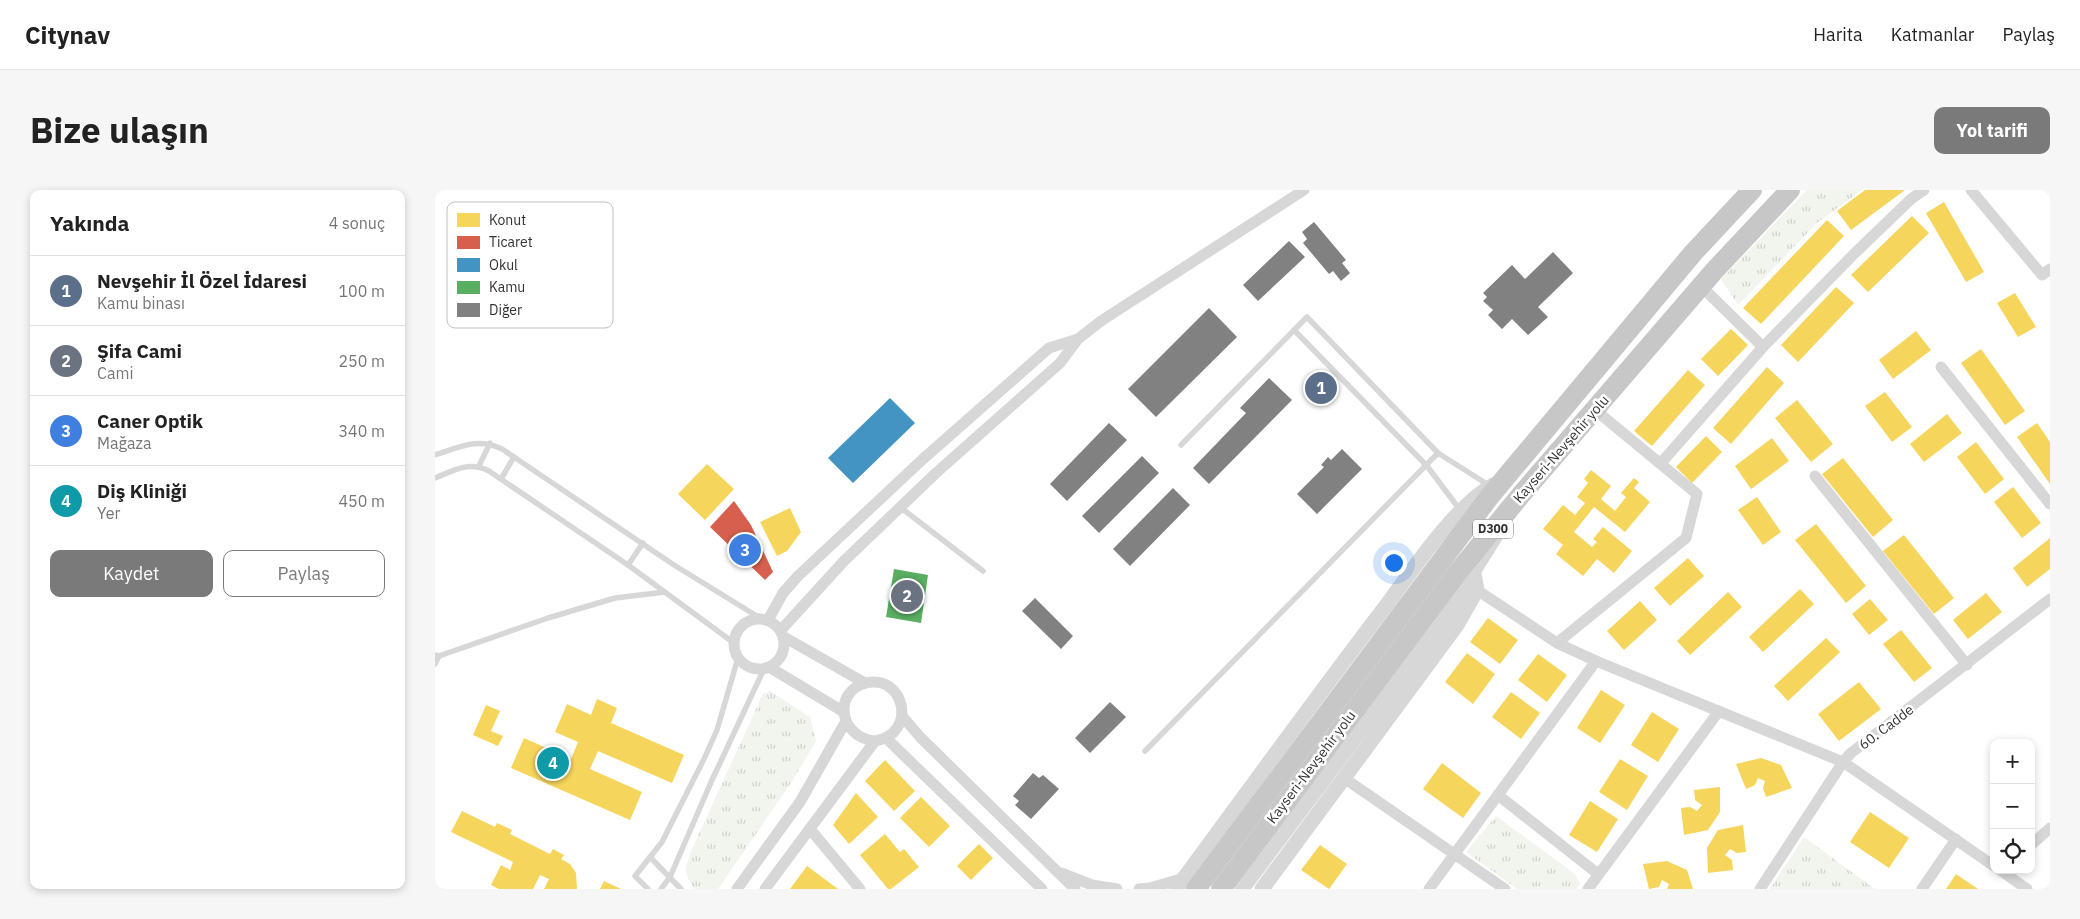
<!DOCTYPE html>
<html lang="tr">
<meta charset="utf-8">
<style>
body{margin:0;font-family:"IBM Plex Sans",sans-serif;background:#f6f6f6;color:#222}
.controls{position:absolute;right:15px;bottom:15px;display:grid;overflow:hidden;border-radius:10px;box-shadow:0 2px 8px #0003}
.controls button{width:45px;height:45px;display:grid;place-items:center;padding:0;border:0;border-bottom:1px solid #e0e0e0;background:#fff;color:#222;font:25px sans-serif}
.you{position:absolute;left:958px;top:372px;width:18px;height:18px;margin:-12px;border:4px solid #fff;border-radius:50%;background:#1a73e8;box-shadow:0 0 0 8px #1a73e833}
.badge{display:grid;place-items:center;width:32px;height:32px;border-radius:50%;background:#7a7a7a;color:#fff;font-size:16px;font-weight:700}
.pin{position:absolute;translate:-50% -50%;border:2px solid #fff;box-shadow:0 1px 5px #0006}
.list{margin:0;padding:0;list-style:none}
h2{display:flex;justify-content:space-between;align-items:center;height:65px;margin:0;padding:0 20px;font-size:21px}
h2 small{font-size:16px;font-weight:400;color:#767676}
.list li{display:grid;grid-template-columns:32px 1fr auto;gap:15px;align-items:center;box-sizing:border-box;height:70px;padding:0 20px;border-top:1px solid #e0e0e0}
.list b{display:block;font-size:19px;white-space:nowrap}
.list p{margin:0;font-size:16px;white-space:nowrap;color:#767676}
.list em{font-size:16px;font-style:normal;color:#767676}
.actions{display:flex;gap:10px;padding:15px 20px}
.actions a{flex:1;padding:11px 0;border:1px solid #7a7a7a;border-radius:10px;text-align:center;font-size:18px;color:#7a7a7a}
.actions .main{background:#7a7a7a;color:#fff}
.icon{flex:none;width:28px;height:28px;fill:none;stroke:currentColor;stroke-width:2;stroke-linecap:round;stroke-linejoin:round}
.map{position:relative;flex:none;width:1615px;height:699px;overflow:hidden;border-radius:10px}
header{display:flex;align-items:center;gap:30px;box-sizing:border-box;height:70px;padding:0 25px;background:#fff;border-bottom:1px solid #e0e0e0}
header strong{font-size:24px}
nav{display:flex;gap:28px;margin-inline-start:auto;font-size:18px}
.intro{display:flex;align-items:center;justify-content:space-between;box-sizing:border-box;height:120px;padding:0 30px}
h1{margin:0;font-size:35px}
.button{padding:12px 22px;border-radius:10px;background:#7a7a7a;color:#fff;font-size:18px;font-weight:700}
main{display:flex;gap:30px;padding:0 30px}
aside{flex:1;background:#fff;border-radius:10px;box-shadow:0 2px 8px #0003}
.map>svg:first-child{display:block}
.grass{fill:url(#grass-tufts)}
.homes{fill:#f6d55c}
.shops{fill:#d6604d}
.schools{fill:#4393c3}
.public{fill:#5aae61}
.building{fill:#818181}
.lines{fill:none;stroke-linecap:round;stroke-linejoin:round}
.service{stroke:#d7d7d7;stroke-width:5.5}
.minor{stroke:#d7d7d7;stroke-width:11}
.tertiary{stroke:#d7d7d7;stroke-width:15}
.trunk{stroke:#c7c7c7;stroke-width:20}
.labels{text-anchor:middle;stroke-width:5;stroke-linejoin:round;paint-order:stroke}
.shield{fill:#fff;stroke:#707070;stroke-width:1}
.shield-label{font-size:12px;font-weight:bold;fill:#333}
.street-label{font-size:14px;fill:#333;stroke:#fff}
.key{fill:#fff;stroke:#c2c2c2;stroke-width:1}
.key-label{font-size:14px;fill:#333}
</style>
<header>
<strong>Citynav</strong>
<nav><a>Harita</a><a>Katmanlar</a><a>Paylaş</a></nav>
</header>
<div class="intro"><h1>Bize ulaşın</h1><a class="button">Yol tarifi</a></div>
<main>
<aside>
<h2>Yakında<small>4 sonuç</small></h2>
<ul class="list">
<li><span class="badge" style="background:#5c6f8a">1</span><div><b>Nevşehir İl Özel İdaresi</b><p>Kamu binası</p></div><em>100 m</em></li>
<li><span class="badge" style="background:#6b7280">2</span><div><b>Şifa Cami</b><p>Cami</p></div><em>250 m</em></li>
<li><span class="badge" style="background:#3f7fe0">3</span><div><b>Caner Optik</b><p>Mağaza</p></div><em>340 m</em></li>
<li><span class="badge" style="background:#0f9aa8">4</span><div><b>Diş Kliniği</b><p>Yer</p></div><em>450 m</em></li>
</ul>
<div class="actions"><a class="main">Kaydet</a><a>Paylaş</a></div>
</aside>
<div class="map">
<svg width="1615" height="699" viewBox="0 0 1615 699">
<defs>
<pattern id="grass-tufts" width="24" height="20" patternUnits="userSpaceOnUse" patternTransform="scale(1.25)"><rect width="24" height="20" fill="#f1f5ed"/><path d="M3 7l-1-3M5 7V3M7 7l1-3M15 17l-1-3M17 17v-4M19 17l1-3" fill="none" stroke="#cfd2cc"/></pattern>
</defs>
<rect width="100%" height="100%" fill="#fff"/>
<g class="grass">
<polygon points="1372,0 1427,0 1382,33 1303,115 1286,89"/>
<path d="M335 501 375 527 381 551 356 593 283 699H260C247 682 250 679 257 659L328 504Z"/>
<polygon points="1061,626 1140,684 1145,694 1142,699 1082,699 1031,662"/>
<polygon points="1369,647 1440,699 1335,699"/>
</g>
<g class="homes">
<polygon points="1430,0 1470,0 1416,40 1402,21"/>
<polygon points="1509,12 1549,82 1531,92 1491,23"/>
<polygon points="1477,26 1494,43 1433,102 1416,85"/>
<polygon points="1392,30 1409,46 1326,134 1308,118"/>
<polygon points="1401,97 1419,113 1363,172 1346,155"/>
<polygon points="1580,103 1601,137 1583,147 1562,113"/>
<polygon points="1296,139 1313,155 1283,186 1266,169"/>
<polygon points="1481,141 1496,160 1458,189 1444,170"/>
<polygon points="1546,159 1590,221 1570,235 1526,173"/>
<polygon points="1332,177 1349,193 1296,254 1278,238"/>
<polygon points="1253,180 1270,195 1217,256 1199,241"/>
<polygon points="1450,202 1477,237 1457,252 1430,216"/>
<polygon points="1362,210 1398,254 1376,272 1340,228"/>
<polygon points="1512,224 1527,243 1489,272 1475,254"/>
<polygon points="1602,233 1615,252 1615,294 1582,247"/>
<polygon points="1271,246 1287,262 1257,293 1241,277"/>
<polygon points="1337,248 1354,271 1316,299 1300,276"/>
<polygon points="1541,252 1569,289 1550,304 1522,267"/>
<polygon points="1408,268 1458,330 1438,347 1387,284"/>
<polygon points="272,274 299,299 270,330 243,304"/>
<polygon points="1156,280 1176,296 1166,309 1180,321 1191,307 1186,303 1199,288 1204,292 1199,298 1215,312 1190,342 1159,317 1139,342 1157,357 1162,352 1158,349 1168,337 1197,361 1179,383 1162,369 1148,386 1121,364 1128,355 1108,339 1128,315 1140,325 1150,313 1142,307 1153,293 1149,289"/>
<polygon points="1578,297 1606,333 1587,348 1559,312"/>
<polygon points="1322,307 1346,342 1328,355 1303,320"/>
<polygon points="355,318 366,342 352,361 342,366 325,332"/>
<polygon points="1381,334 1431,396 1411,413 1360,350"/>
<polygon points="1469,345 1519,408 1499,424 1448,361"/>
<polygon points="1615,348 1615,379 1592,397 1578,378"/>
<polygon points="1253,368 1269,386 1235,416 1219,398"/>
<polygon points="1365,399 1379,414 1328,462 1314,447"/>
<polygon points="1293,402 1307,417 1255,465 1242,451"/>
<polygon points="1551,403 1567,422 1533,449 1518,430"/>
<polygon points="1435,409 1453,430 1434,445 1417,424"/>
<polygon points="1205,411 1222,430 1189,460 1172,441"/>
<polygon points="1053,428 1083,450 1065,474 1035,452"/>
<polygon points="1466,440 1497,478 1479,492 1448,454"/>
<polygon points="1391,448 1405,462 1353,511 1339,496"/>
<polygon points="1032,463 1060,484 1038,514 1010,492"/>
<polygon points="1103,464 1132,485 1112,512 1083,490"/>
<polygon points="1424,492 1446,519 1404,551 1383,524"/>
<polygon points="1166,500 1190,515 1165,553 1142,538"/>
<polygon points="1076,502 1105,523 1086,549 1057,527"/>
<polygon points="162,509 182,518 176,533 249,565 237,593 163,561 155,579 207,602 195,630 76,578 89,548 136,569 143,552 120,542 132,514 156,525"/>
<polygon points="51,515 65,521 56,541 68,546 63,556 38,545"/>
<polygon points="1217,522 1244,539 1223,572 1196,555"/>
<polygon points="1326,568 1346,575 1357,598 1331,607 1328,598 1330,591 1323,588 1320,595 1311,599 1301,574"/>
<polygon points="1185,569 1213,586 1192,620 1164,602"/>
<polygon points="450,570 480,601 459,621 430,591"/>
<polygon points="1007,573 1046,603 1028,628 988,599"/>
<polygon points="1285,597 1285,622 1273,640 1249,645 1246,618 1255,617 1262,621 1267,615 1260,610 1259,600"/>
<polygon points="421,603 443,627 414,654 398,635"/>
<polygon points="486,607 515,636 494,657 465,628"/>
<polygon points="1155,611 1183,629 1162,662 1134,645"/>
<polygon points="27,621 60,637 62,633 77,640 75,644 115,664 118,659 129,665 126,669 135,674 141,683 142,699 109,699 114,689 105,685 98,699 64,699 56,695 66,675 75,680 78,672 16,642"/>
<polygon points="1435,622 1474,648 1454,678 1415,652"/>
<polygon points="1308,635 1311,662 1302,663 1295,659 1290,665 1297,670 1298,680 1273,683 1272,658 1283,640"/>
<polygon points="450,644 465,662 469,659 484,677 456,699 453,699 425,665"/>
<polygon points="544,654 558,668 536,690 522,676"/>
<polygon points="885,655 912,674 894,699 866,680"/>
<polygon points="1232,671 1252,680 1258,699 1232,699 1234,694 1227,690 1224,697 1214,699 1208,674"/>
<polygon points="372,676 403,699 355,699"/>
<polygon points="1521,684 1543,699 1511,699"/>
<polygon points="169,691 186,699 165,699"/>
</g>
<polygon class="shops" points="299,311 316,335 338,382 330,390 275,337"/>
<polygon class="schools" points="455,208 480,233 418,293 393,268"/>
<polygon class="public" points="459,379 493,385 486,433 451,427"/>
<g class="building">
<polygon points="879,32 911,70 907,73 915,83 906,91 898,81 894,84 868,53 872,49 867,42"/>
<polygon points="854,51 870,67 823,111 808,95"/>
<polygon points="1118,62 1138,83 1103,117 1113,127 1093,145 1077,129 1067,139 1053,125 1058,120 1048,111 1052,107 1048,103 1077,75 1090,89"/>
<polygon points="774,118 802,147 721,227 693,199"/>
<polygon points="834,188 857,210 774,294 758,278 811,223 805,218"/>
<polygon points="674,233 692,250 632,311 615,294"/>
<polygon points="907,259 927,279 882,324 862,304 889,277 886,275 893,267 896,270"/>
<polygon points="707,266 724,283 664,343 647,326"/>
<polygon points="738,298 755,315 695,376 678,359"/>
<polygon points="600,408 638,446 626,459 587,421"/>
<polygon points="675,512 691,527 655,563 640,548"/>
<polygon points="598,583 604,588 608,585 624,599 596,629 580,615 584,611 578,606"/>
</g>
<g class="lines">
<g class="service">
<polyline points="859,140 992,276 1025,320"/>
<polyline points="746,255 872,127 1003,263 1055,296"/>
<path d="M0 265C25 257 43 247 67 259L239 375 325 428"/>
<polyline points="44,276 55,253"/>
<path d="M0 288C20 280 33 271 54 281L193 375 299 453"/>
<polyline points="66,289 79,267"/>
<polyline points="465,317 548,381"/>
<polyline points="193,375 208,353"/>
<polyline points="0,465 4,466 113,428 180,408 230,402"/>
<polyline points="0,474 4,466"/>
<polyline points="710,561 1003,263"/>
<polyline points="215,667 246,699"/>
<polyline points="213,699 200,686 227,652 269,569 282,540 303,468"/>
<polyline points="226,699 235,687 277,590 329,479"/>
</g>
<g class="minor">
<polyline points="1536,0 1607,85 1615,79"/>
<polyline points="1266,96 1328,157"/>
<polyline points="1506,177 1615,314"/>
<polyline points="1226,273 1328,157 1418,65 1476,9 1489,0"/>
<polyline points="1380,286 1532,475"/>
<polyline points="1042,400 1122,453 1161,471 1408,572 1559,676"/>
<circle cx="324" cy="454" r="25"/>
<polyline points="333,430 348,403 363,386 488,269 614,158 643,149"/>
<polyline points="346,440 409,371 501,283 625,173 643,149 666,131 869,0"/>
<polyline points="349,447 430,493"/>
<polyline points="1122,453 1251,348 1262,304 1159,219"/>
<polyline points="334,477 409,522"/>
<polyline points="467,526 486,548 640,699"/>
<polyline points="451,548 607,699"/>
<polyline points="909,588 1070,699"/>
<polyline points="1063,605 1163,684"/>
<polyline points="375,639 425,699"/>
<polyline points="1596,655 1615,638"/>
<polyline points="1565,680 1592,699"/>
<polyline points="626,683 657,695 682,699"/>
<polyline points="302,699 365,612 411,531"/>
<path d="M330 699 440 551C483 544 470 484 431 493 398 501 403 547 440 551"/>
<polyline points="704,699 715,698 749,688"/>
<polyline points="994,699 1161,471"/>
<polyline points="1153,699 1284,521"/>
<polyline points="1325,699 1408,572 1416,563 1615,409"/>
<polyline points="1487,699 1521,649"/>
</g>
<g class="tertiary">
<path d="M741 699C812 603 881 507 953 413 979 378 1021 315 1058 295"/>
<polyline points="807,699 1006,433 1060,347"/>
<polyline points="827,699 1022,435 1042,400 1039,383"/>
</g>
<g class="trunk">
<polyline points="761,699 1055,306 1258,63 1317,0"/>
<polyline points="786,699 1023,382 1085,306 1279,81 1355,0"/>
</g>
</g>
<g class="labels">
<rect class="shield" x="1038" y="329.5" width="40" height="19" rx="4"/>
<g class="shield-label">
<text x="1058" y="343">D300</text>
</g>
<g class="street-label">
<text transform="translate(1126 259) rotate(-49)" y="5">Kayseri-Nevşehir yolu</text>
<text transform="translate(1451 537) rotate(-37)" y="5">60. Cadde</text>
<text transform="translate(876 577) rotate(-53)" y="5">Kayseri-Nevşehir yolu</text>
</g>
</g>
<rect x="12" y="12" width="166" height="126" rx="8" class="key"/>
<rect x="22" y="23" width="23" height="14" fill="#f6d55c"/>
<rect x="22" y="46" width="23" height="13" fill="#d6604d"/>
<rect x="22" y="68" width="23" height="14" fill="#4393c3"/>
<rect x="22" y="91" width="23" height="13" fill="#5aae61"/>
<rect x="22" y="113" width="23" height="14" fill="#818181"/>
<g class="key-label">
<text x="54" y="35">Konut</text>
<text x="54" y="57">Ticaret</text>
<text x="54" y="80">Okul</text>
<text x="54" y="102">Kamu</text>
<text x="54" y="125">Diğer</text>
</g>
</svg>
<div class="controls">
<button>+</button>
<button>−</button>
<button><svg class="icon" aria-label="locate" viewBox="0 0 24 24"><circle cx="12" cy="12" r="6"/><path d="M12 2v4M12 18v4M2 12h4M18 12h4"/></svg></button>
</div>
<div class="you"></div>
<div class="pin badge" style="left:886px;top:198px;background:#5c6f8a">1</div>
<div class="pin badge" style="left:472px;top:406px;background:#6b7280">2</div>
<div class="pin badge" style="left:310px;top:360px;background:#3f7fe0">3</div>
<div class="pin badge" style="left:118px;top:573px;background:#0f9aa8">4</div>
</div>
</main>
